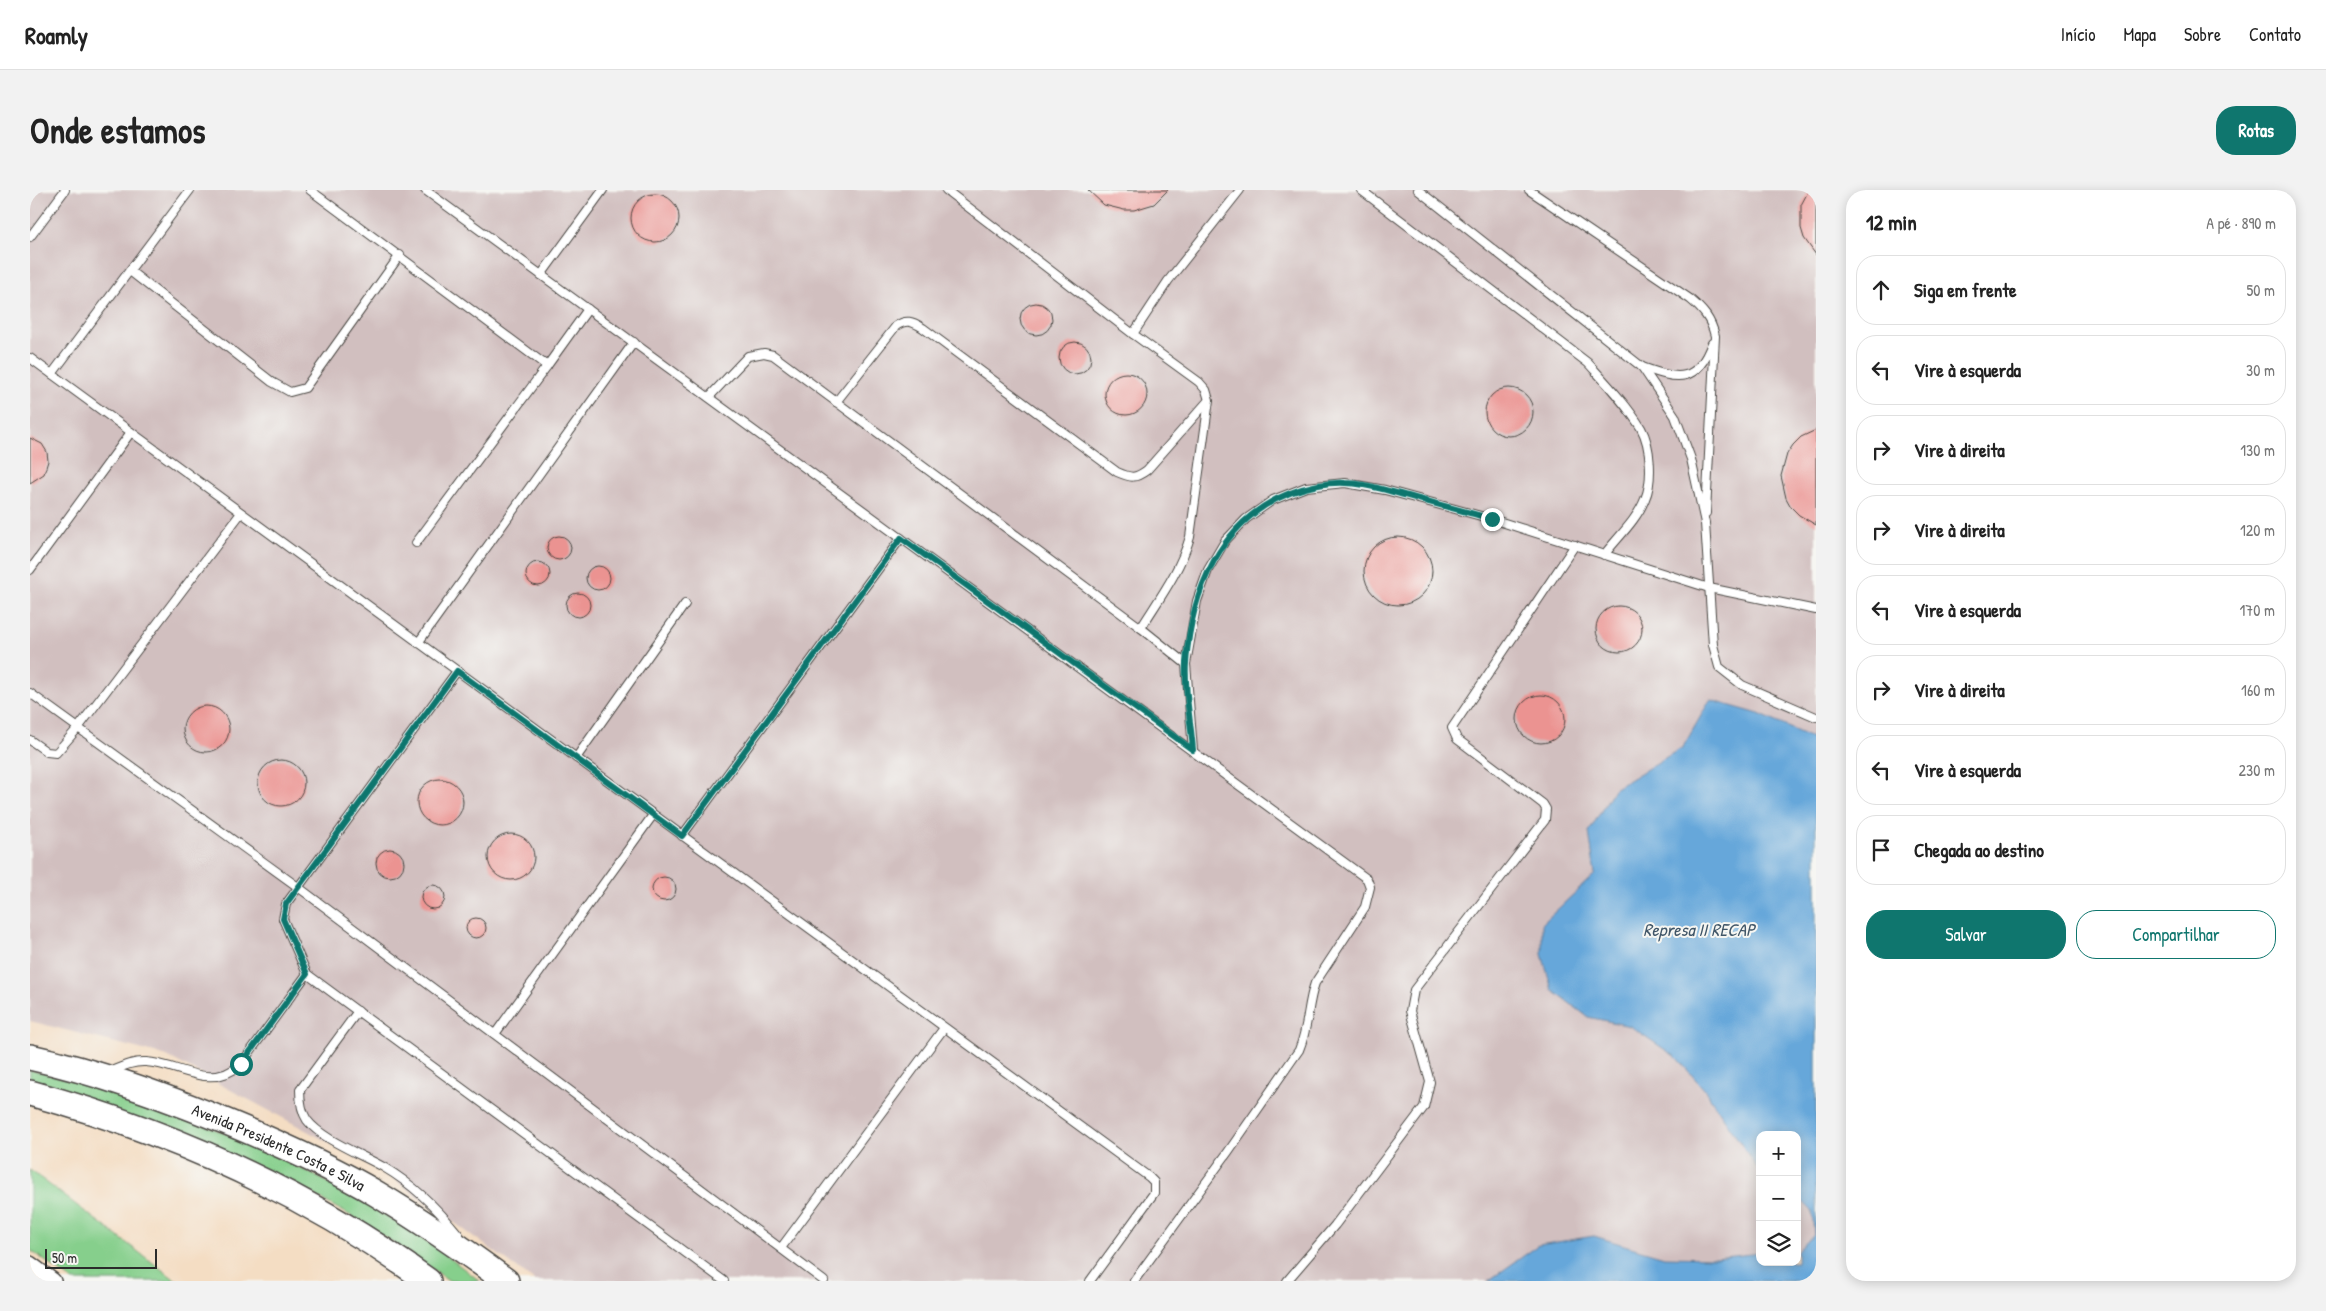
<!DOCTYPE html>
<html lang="pt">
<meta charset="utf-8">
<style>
body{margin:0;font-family:"Patrick Hand",sans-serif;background:#f2f2f2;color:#222}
.controls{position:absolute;right:15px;bottom:15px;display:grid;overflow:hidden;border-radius:10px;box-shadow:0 2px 12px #0003}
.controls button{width:45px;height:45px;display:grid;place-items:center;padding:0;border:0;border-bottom:1px solid #e0e0e0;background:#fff;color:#222;font:25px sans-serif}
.scale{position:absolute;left:15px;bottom:12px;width:112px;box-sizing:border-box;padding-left:5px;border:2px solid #2b2b2b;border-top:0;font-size:14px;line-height:18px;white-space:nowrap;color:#2b2b2b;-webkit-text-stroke:4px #f6f6f2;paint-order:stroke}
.stop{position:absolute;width:15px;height:15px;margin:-11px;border:4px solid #0f766e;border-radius:50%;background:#fff}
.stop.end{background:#0f766e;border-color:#fff;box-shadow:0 1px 5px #0008}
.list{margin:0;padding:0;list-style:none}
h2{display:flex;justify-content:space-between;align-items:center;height:65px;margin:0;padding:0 20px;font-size:21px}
h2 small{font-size:16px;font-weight:400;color:#767676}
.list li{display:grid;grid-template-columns:32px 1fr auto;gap:15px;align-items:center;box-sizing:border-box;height:70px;margin:0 10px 10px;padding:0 10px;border:1px solid #e0e0e0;border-radius:20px}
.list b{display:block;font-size:19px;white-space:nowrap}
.list em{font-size:16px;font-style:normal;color:#767676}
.actions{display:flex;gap:10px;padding:15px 20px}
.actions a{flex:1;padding:11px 0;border:1px solid #0f766e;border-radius:20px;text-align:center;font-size:18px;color:#0f766e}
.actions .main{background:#0f766e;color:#fff}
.icon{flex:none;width:28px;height:28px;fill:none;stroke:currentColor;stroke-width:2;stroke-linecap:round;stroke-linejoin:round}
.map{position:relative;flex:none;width:1786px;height:1091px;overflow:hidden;border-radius:20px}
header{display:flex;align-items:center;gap:30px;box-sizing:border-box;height:70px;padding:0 25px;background:#fff;border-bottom:1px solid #e0e0e0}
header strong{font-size:24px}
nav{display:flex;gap:28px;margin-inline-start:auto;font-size:18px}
.intro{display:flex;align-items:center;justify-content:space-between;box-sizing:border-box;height:120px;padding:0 30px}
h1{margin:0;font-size:35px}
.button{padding:12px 22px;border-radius:20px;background:#0f766e;color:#fff;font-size:18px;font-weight:700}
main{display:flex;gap:30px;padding:0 30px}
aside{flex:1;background:#fff;border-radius:20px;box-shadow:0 2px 12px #0003}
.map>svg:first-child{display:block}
.industrial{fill:#d1bfbf;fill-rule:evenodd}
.green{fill:#86cf8c;stroke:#587d5c}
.water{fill:#66a7da;stroke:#486982}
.building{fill:#eb9391}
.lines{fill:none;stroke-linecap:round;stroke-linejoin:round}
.service-casing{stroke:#494642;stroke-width:10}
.minor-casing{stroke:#494642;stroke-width:18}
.trunk-casing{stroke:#494642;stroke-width:28}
.service{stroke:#fff;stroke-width:8}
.minor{stroke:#fff;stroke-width:15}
.trunk{stroke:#fff;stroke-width:25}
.route{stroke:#0f766e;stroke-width:6}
.labels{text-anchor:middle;stroke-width:4;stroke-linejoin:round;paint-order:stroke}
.street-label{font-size:16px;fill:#2b2b2b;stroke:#f6f6f2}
.water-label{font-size:18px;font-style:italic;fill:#405668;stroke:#f6f6f2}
</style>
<header>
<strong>Roamly</strong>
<nav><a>Início</a><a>Mapa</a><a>Sobre</a><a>Contato</a></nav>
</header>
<div class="intro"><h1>Onde estamos</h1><a class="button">Rotas</a></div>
<main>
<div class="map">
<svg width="1786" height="1091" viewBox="0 0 1786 1091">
<rect width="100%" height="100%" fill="#f6f6f2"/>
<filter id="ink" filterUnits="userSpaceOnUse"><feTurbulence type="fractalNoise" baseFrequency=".02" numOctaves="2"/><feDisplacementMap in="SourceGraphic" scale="10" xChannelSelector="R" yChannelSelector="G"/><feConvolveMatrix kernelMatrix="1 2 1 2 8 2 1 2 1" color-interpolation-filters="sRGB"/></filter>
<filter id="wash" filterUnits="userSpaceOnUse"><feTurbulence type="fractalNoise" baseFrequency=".0096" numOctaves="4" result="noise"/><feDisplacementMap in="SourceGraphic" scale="20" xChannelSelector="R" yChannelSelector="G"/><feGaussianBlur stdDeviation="1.12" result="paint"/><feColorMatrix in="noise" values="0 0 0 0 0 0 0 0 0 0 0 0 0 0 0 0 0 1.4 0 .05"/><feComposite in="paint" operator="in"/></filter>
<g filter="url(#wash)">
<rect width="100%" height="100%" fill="#f4ddc3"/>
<path class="industrial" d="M0 0H1786V1091H505L354 982 137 866 0 831ZM1730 945H1767V1072H1730Z"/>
<g class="green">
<path d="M0 880C138 912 270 969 389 1046 410 1060 430 1076 450 1091H420L332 1032 246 984 0 892Z"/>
<polygon points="0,980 147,1091 43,1091 0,1060"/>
</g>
<polygon class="water" points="1680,510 1729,524 1786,550 1786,1091 1458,1091 1509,1055 1564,1046 1634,1067 1686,1068 1730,1063 1730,1072 1767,1072 1767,1061 1784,1045 1782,1021 1767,1006 1767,945 1730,945 1730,982 1674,899 1646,867 1600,836 1558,827 1522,800 1512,764 1512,734 1565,684 1559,642 1584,599 1653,557"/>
<g id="blocks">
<g class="building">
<polygon points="1058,0 1138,0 1124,14 1104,20 1094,20 1074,15"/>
<polygon points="1779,0 1786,0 1786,65 1774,48 1771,38 1771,15"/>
<circle cx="625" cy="28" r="24"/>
<circle cx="1006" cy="129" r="16"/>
<circle cx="1045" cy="168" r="16"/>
<circle cx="1096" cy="204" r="21"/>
<circle cx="1479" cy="222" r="24"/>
<polygon points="1786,240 1786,335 1769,325 1761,317 1756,308 1751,286 1757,264 1763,255 1771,247"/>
<polygon points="0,248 12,254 17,262 18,271 14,284 0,293"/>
<circle cx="529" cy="358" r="12"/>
<circle cx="1368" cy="381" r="34"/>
<circle cx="508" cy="384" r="12"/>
<circle cx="568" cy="388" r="12"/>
<circle cx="548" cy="415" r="12"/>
<circle cx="1589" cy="439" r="23"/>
<circle cx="1511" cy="529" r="24"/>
<circle cx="176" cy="539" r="23"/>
<circle cx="251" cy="593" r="23"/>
<circle cx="410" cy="612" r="23"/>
<circle cx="481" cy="667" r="23"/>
<circle cx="360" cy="673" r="14"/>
<circle cx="634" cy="699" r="12"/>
<circle cx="403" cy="707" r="12"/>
<circle cx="446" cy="738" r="10"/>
</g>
</g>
</g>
<g filter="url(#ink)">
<use href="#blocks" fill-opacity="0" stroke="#494642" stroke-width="1"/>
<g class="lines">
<g class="service-casing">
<g id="service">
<polyline points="280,0 517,176 558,119"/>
<path d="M395 0 1337 689 1340 697 1335 717 1285 793C1277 816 1279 836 1269 860L1198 962 1104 1091"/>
<polyline points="916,0 1103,144"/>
<path d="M1331 0 1558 173C1576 193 1597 215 1611 238 1621 256 1623 291 1615 309 1607 330 1587 348 1574 365"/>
<polyline points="1388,0 1612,177 1645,226 1661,269 1675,333 1683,455 1689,477 1712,495 1786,527"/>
<path d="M1499 0 1660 109C1673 120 1681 129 1685 146L1676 323"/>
<polyline points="0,47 35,0"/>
<polyline points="100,81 242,192 260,202 275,198 370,65"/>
<polyline points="511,85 573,0"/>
<polyline points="0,168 1119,987 1124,992 1124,1003 1060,1091"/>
<path d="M1612 177C1648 190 1667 194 1682 153"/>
<polyline points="22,184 160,0"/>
<path d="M679 207 718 166 734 163 743 165 1111 438C1129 409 1150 381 1160 347L1179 210 1176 200 1169 192 1103 144 1138 91 1210 0"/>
<path d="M806 212 866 136C876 129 882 131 893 138L1087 282C1101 288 1105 289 1117 280L1178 211"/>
<polyline points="386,353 517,176"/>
<polyline points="0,380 101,242"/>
<polyline points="1111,438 1156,474 1163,560"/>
<polyline points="388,453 604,152"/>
<polyline points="1156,474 1167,411 1178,380 1195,351 1216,329 1243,310 1276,297 1315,293 1355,300 1462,329 1679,398 1786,420"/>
<polyline points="427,481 256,714 253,729 277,784 694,1091"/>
<polyline points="0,503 268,697 794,1091"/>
<polyline points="0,550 17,562 26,563 48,538 211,323"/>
<polyline points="546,568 655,414"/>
<polyline points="652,646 871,348"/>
<path d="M328 821 270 900C270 911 271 921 277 930 292 950 333 965 355 978 384 995 408 1019 429 1045"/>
<polyline points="465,844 623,625"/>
<path d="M79 882C91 877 103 871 116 872 150 874 180 902 211 874L277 784"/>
<polyline points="751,1058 914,838"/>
<polyline points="1257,1091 1305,1035 1394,917 1400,892 1380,821 1384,800 1515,630 1516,619 1513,614 1427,549 1422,538 1545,355"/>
</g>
</g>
<g class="minor-casing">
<polyline id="minor" points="0,1074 23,1091"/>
</g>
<g class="trunk-casing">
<g id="trunk">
<path id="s1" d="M0 867C68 882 133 906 197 932 248 953 300 976 347 1004 392 1031 434 1060 476 1091"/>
<path d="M0 903C143 942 278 1004 398 1091"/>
</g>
</g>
<use href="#service" class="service"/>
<use href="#minor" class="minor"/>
<use href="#trunk" class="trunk"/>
</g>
</g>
<g class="lines" filter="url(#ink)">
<path class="route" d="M211 874 277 784 253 729 256 714 427 481 652 646 871 348 1163 560C1161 532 1154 501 1156 473 1161 402 1190 330 1260 303 1277 297 1297 292 1315 293 1336 293 1358 301 1378 306 1406 314 1434 321 1462 329"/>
</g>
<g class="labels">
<g class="street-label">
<text dy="6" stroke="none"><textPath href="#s1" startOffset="265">Avenida Presidente Costa e Silva</textPath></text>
</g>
<g class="water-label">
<text x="1669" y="746">Represa II RECAP</text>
</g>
</g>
</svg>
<div class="controls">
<button>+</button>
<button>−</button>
<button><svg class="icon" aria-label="layers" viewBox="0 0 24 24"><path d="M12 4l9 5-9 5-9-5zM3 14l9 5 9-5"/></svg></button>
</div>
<div class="scale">50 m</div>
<div class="stop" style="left:211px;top:874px"></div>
<div class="stop end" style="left:1462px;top:329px"></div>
</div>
<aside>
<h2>12 min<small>A pé · 890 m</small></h2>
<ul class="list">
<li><svg class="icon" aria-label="ahead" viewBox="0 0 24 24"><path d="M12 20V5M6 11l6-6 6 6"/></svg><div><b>Siga em frente</b></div><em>50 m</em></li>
<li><svg class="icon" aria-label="left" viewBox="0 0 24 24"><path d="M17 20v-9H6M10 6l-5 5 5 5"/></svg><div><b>Vire à esquerda</b></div><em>30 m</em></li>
<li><svg class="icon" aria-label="right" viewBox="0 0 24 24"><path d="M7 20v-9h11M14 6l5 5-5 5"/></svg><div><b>Vire à direita</b></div><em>130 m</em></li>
<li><svg class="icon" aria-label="right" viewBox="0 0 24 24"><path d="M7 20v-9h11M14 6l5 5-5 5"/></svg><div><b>Vire à direita</b></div><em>120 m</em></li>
<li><svg class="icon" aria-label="left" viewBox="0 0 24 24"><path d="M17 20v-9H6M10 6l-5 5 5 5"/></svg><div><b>Vire à esquerda</b></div><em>170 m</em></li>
<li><svg class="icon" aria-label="right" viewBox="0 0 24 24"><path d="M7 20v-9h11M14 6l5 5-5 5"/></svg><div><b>Vire à direita</b></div><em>160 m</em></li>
<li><svg class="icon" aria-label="left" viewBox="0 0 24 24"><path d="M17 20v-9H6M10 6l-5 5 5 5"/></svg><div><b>Vire à esquerda</b></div><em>230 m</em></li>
<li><svg class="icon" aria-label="arrive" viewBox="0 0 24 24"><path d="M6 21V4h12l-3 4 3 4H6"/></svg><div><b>Chegada ao destino</b></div></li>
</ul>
<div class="actions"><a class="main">Salvar</a><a>Compartilhar</a></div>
</aside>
</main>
